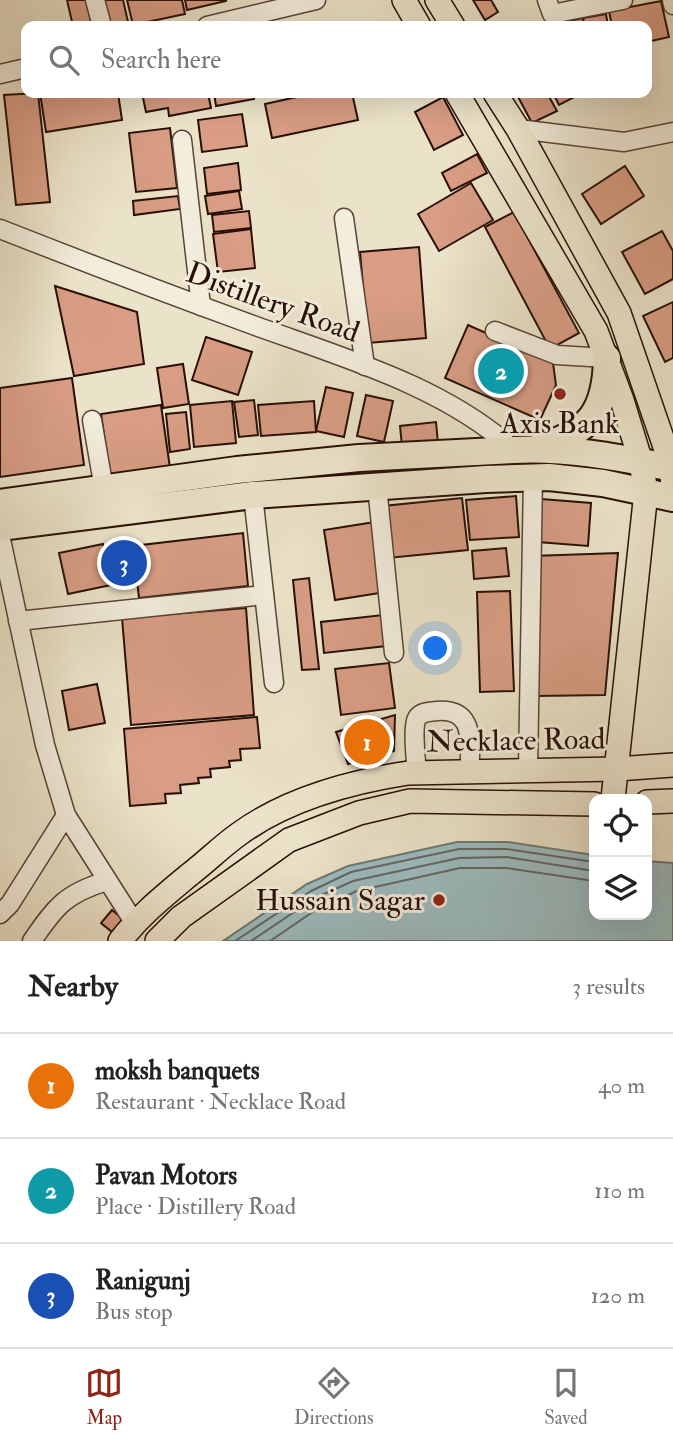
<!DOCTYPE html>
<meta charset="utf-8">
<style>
body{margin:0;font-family:"IM FELL Double Pica",serif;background:#f2f2f2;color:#222}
.controls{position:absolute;right:21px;bottom:21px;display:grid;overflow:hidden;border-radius:14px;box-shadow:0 7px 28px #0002}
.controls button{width:63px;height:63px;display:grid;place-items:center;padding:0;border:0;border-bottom:2px solid #e0e0e0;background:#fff;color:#222;font:35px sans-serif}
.you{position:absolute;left:436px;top:649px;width:24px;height:24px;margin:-18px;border:5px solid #fff;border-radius:50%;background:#1a73e8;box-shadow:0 0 0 10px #1a73e833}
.badge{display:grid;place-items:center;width:46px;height:46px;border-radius:50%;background:#8f2418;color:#fff;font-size:23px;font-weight:700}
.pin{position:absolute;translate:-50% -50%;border:4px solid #fff;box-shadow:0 2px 7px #0006}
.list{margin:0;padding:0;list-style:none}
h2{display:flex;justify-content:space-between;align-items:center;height:91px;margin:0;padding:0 28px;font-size:30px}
h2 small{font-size:23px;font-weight:400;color:#767676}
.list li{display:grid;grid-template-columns:46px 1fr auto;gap:21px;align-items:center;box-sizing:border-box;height:105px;padding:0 28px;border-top:2px solid #e0e0e0}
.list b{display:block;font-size:26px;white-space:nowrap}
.list p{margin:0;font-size:23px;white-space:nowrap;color:#767676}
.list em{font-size:23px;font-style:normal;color:#767676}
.icon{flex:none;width:38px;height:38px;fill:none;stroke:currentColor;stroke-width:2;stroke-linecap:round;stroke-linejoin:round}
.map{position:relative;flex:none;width:673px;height:941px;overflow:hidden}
.search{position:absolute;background:#fff;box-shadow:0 7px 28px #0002;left:21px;right:21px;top:21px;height:77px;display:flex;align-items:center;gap:18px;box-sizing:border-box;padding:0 24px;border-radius:14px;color:#767676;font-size:26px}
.sheet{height:406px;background:#fff}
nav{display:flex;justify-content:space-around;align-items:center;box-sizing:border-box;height:98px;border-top:2px solid #e0e0e0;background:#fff;font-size:19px;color:#767676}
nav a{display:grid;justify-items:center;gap:4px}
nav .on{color:#8f2418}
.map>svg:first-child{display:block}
.water{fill:#9cbcc0;stroke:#6e7776;stroke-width:2}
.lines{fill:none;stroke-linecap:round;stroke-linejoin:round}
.shore{stroke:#626663;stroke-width:2}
.building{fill:#d89d84;stroke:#280f06;stroke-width:2}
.minor-casing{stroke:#594437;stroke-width:21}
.major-casing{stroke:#280f06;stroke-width:26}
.highway-casing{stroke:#280f06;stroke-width:30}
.minor{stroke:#f2eddc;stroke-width:18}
.major{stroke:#ebe3c9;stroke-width:23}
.highway{stroke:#ebe3c9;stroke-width:26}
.poi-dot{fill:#8f2418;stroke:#f2eddc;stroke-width:2.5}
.labels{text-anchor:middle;stroke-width:6;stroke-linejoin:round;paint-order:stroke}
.street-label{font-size:30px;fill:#280f06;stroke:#f2eddc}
.poi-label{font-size:30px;fill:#280f06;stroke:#f2eddc}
</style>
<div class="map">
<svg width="673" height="941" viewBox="0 0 673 941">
<rect width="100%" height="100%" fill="#ebe3c9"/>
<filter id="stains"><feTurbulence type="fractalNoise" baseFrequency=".00286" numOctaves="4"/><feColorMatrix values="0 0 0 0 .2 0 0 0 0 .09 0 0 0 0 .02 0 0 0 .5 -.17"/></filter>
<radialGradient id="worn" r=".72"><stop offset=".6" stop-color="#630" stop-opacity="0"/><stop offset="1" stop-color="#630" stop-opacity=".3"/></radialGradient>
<polygon class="water" points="457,842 508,842 594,855 594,915 647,915 647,861 673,863 673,941 223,941 307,884 348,866"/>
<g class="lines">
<g class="shore">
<polyline points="235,941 311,891 351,872 459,849 507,849 594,862"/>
<polyline points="251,941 315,898 353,881 459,858 507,857 594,871"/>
<polyline points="270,941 320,907 357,891 460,868 506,868 594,881"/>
</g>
</g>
<g class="building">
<polygon points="67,0 86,0 92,26 73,26"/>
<polygon points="103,0 123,0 129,26 109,26"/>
<polygon points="127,0 182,0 185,14 133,25"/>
<polygon points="185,0 226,0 226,1 187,10"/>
<polygon points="473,0 491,0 498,12 485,20"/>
<polygon points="661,1 669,37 647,42 647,26 612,26 609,11"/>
<polygon points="606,14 608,26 584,26 583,18"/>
<polygon points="583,18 584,26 560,26 559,23"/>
<polygon points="38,93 50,202 16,205 4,95"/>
<polygon points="40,93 118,93 122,120 46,132"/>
<polygon points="142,93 208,93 211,108 169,116 168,108 146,112"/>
<polygon points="214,93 253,93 254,99 216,106"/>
<polygon points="315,93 352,93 358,120 272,138 265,104"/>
<polygon points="516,93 547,93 557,111 532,123"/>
<polygon points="553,93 582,93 559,105"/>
<polygon points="443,97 463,135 434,150 415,112"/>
<polygon points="242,114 247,146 202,152 198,120"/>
<polygon points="170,128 177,188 136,192 129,133"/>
<polygon points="477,154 487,173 451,191 442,173"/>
<polygon points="238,163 241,190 207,194 204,168"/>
<polygon points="625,166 644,196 601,224 582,194"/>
<polygon points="471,183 493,220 439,251 418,214"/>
<polygon points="239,191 242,209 208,214 205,196"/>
<polygon points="178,196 180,209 134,215 133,201"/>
<polygon points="249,211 251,228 214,232 212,215"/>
<polygon points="514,212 579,333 550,349 485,227"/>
<polygon points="251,229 255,268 218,272 213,234"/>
<polygon points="662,231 673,251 673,279 645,294 622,252"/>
<polygon points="419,247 426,338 368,343 360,252"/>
<polygon points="55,286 137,312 144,364 74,376"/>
<polygon points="673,302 673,358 665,362 643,316"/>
<polygon points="468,325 553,363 556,385 540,420 445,378"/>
<polygon points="206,337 252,352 238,395 192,380"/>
<polygon points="183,364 189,404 163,408 157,368"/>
<polygon points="72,378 84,465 0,477 0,388"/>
<polygon points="326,387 353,393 344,437 316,431"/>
<polygon points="366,395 393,401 384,442 357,436"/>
<polygon points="254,400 258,435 239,437 234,402"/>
<polygon points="232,401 236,443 194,447 190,405"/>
<polygon points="314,401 316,432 261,436 258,405"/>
<polygon points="161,405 170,468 110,476 101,414"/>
<polygon points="186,412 190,449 170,452 166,414"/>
<polygon points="436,422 438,443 402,446 400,426"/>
<polygon points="516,496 519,537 470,540 466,500"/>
<polygon points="462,498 468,550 388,558 383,506"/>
<polygon points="541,499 591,503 588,546 538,542"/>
<polygon points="375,522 386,592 335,600 324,530"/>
<polygon points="243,533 248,586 139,598 133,546"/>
<polygon points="103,544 111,585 68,594 59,553"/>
<polygon points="506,548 509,576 474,579 472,551"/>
<polygon points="618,553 605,695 537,696 532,556"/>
<polygon points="309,578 319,669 302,670 293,580"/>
<polygon points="510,591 514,691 480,692 477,592"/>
<polygon points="246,608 254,715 131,725 122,618"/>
<polygon points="383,615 386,646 324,653 321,622"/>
<polygon points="389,663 395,708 341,715 335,669"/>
<polygon points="97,684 105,723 69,730 62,691"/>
<polygon points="395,715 394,751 348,764 336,732"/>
<polygon points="257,717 260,748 240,749 241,760 229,761 230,767 210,769 211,777 198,778 199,783 180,785 181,793 165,794 166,803 130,806 124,729"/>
<polygon points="112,910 123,919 112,932 101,923"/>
</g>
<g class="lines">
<g class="minor-casing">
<g id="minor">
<polyline points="95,0 102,26"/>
<polyline points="547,0 552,14 623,0"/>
<polyline points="672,0 673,5"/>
<polyline points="207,26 316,0"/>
<polyline points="0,74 26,68"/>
<polyline points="518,129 624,142 673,132"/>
<polyline points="182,140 201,306"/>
<polyline points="344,218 365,366"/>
<path d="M0 229C84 262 168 294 253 325 341 357 444 386 514 450"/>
<polyline points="495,331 557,355 607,358"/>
<polyline points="92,420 104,489"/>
<polyline points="377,486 394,653"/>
<polyline points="253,495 274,683"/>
<polyline points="0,535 45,745 66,815 134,922"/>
<polyline points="18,621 264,595"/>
<polyline points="528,769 533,477"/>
<path d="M417 773C416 761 412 727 417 718 422 711 430 712 437 711 477 708 469 744 470 771"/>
<polyline points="0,914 10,904 66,815"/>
<path d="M32 941C55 907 66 893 107 881"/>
</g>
</g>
<g class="major-casing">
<g id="major">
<polyline points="404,0 419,26"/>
<polyline points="437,0 453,26"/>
<polyline points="457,93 596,331 622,400 641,462 646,492 613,799"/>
<polyline points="495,93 518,129 619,313 672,467 673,497"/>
<polyline points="647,802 673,801"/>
<path d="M120 941C140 915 164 896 189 875 206 862 222 846 239 834 287 799 350 782 408 773L617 769 673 765"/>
<polyline points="157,941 181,917 289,840 359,813 410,801 594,804"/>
</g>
</g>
<g class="highway-casing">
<g id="highway">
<path d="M540 447C590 432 606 411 607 358"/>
<path d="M0 503 237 470 359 458 514 450C567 447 621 458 673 468"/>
<polyline points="0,527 253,495 486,479 549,477 603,483 673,498"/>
</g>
</g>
<use href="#minor" class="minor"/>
<use href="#major" class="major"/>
<use href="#highway" class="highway"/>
</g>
<g class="poi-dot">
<circle cx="560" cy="394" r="7"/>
<circle cx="439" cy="900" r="7"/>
</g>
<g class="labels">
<g class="street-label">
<text transform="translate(273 302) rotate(20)" y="10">Distillery Road</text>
<text transform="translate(516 740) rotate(-1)" y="10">Necklace Road</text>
</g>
<g class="poi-label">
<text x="560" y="433">Axis Bank</text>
<text x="425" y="910" text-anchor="end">Hussain Sagar</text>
</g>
</g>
<rect width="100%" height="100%" filter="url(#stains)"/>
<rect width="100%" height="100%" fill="url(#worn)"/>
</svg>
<div class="controls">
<button><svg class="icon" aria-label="locate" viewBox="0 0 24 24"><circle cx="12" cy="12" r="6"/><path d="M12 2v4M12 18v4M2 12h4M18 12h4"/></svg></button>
<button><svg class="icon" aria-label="layers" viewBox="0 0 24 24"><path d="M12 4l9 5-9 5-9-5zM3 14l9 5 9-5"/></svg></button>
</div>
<div class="you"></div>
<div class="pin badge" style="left:367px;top:742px;background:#e8710a">1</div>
<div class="pin badge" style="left:501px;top:371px;background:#0f9aa8">2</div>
<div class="pin badge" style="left:124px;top:563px;background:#1a4fb4">3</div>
<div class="search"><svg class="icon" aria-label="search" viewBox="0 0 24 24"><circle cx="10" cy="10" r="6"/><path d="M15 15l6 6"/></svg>Search here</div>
</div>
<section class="sheet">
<h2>Nearby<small>3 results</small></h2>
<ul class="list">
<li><span class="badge" style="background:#e8710a">1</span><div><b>moksh banquets</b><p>Restaurant · Necklace Road</p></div><em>40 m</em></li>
<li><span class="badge" style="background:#0f9aa8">2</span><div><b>Pavan Motors</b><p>Place · Distillery Road</p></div><em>110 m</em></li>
<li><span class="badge" style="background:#1a4fb4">3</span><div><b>Ranigunj</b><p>Bus stop</p></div><em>120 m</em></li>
</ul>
</section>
<nav>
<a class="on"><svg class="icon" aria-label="map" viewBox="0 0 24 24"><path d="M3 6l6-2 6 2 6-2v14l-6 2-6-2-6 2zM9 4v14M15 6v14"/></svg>Map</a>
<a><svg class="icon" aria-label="directions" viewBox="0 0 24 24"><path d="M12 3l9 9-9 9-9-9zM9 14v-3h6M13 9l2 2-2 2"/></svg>Directions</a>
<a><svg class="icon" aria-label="saved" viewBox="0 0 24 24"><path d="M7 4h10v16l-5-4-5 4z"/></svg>Saved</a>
</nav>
